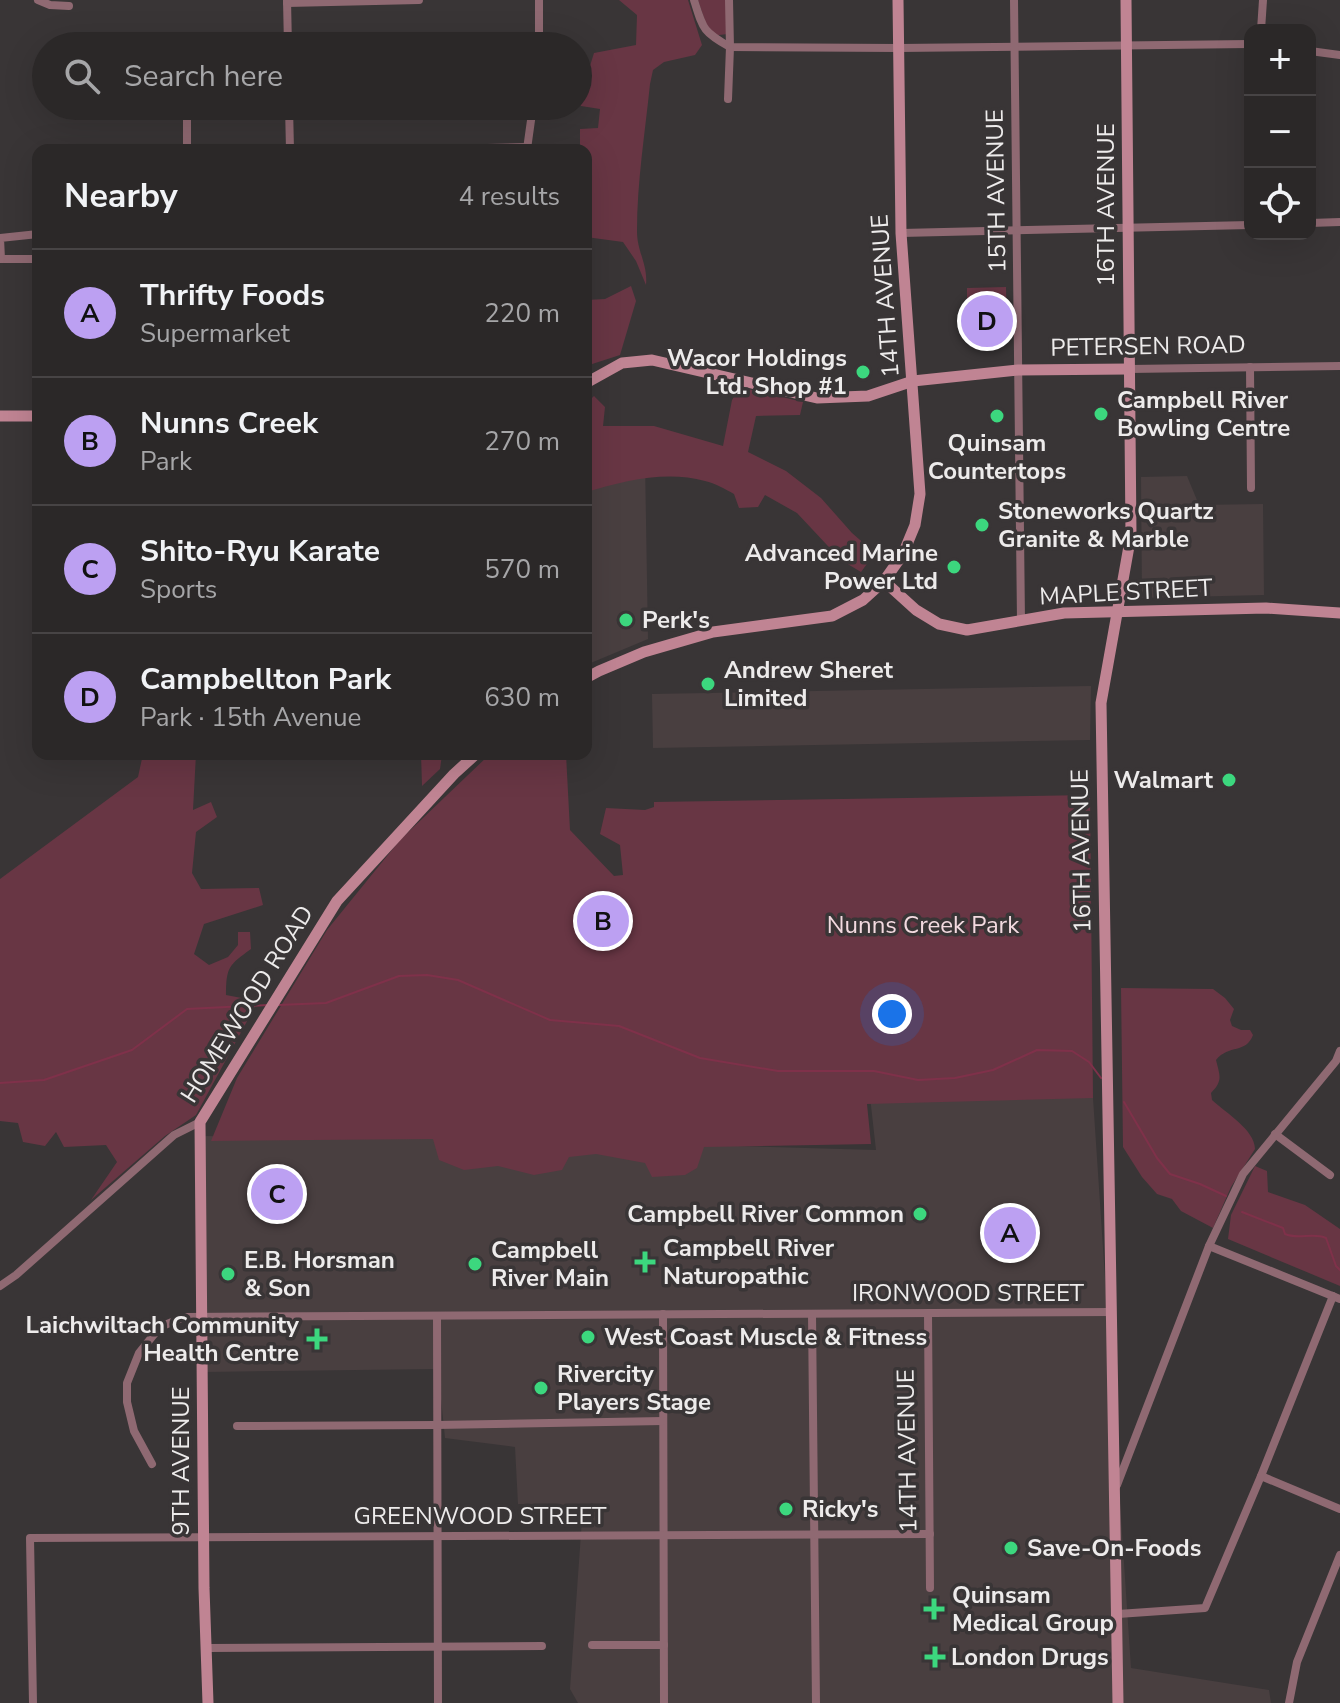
<!DOCTYPE html>
<meta charset="utf-8">
<style>
body{margin:0;font-family:"Nunito Sans",sans-serif;background:#333030;color:#f1f3f6}
.controls{position:absolute;right:24px;top:24px;display:grid;overflow:hidden;border-radius:16px;box-shadow:0 8px 32px #0002}
.controls button{width:72px;height:72px;display:grid;place-items:center;padding:0;border:0;border-bottom:2px solid #474445;background:#2b2828;color:#f1f3f6;font:40px sans-serif}
.you{position:absolute;left:892px;top:1014px;width:28px;height:28px;margin:-20px;border:6px solid #fff;border-radius:50%;background:#1a73e8;box-shadow:0 0 0 12px #1a73e833}
.badge{display:grid;place-items:center;width:52px;height:52px;border-radius:50%;background:#bca0f2;color:#111;font-size:26px;font-weight:700}
.pin{position:absolute;translate:-50% -50%;border:4px solid #fff;box-shadow:0 2px 8px #0006}
.list{margin:0;padding:0;list-style:none}
h2{display:flex;justify-content:space-between;align-items:center;height:104px;margin:0;padding:0 32px;font-size:34px}
h2 small{font-size:26px;font-weight:400;color:#a6a6a8}
.list li{display:grid;grid-template-columns:52px 1fr auto;gap:24px;align-items:center;box-sizing:border-box;height:128px;padding:0 32px;border-top:2px solid #474445}
.list b{display:block;font-size:30px;white-space:nowrap}
.list p{margin:0;font-size:26px;white-space:nowrap;color:#a6a6a8}
.list em{font-size:26px;font-style:normal;color:#a6a6a8}
.icon{flex:none;width:44px;height:44px;fill:none;stroke:currentColor;stroke-width:2;stroke-linecap:round;stroke-linejoin:round}
.map{position:relative;flex:none;width:1340px;height:1703px;overflow:hidden}
.search{position:absolute;background:#2b2828;box-shadow:0 8px 32px #0002;left:32px;top:32px;width:560px;height:88px;display:flex;align-items:center;gap:20px;box-sizing:border-box;padding:0 28px;border-radius:44px;color:#a6a6a8;font-size:30px}
.panel{position:absolute;background:#2b2828;box-shadow:0 8px 32px #0002;left:32px;top:144px;width:560px;height:616px;border-radius:16px}
.map>svg:first-child{display:block}
.built{fill:#493f40}
.green{fill:#683644}
.lines{fill:none;stroke-linecap:round;stroke-linejoin:round}
.stream{stroke:#7f314a;stroke-width:2}
.street{stroke:#8f6972;stroke-width:8}
.secondary{stroke:#c08493;stroke-width:11}
.poi-dot{fill:#3cd77e;stroke:#393536;stroke-width:3}
.labels{text-anchor:middle;stroke-width:7;stroke-linejoin:round;paint-order:stroke}
.street-label{font-size:24px;fill:#edebeb;stroke:#393536}
.poi-label{font-size:24px;font-weight:bold;fill:#edebeb;stroke:#393536;text-anchor:start}
.park-label{font-size:24px;fill:#f3dae0;stroke:#393536}
</style>
<div class="map">
<svg width="1340" height="1703" viewBox="0 0 1340 1703">
<rect width="100%" height="100%" fill="#393536"/>
<g class="built">
<polygon points="645,461 648,639 586,665 586,470"/>
<polygon points="1187,476 1199,505 1263,504 1264,595 1142,598 1141,477"/>
<polygon points="1091,686 1090,740 653,748 652,694"/>
<polygon points="869,1088 1093,1098 1131,1668 1269,1690 1271,1703 578,1703 570,1689 583,1505 518,1504 515,1447 445,1438 438,1369 203,1372 200,1136 486,1139 876,1150"/>
</g>
<g class="green">
<path d="M619 0H688L702 45 695 55 664 62 653 70 650 84C645 133 637 182 637 231 637 252 648 264 646 285L636 261 623 242 586 237V150H580V129L598 128 600 109 581 106 578 102V84L584 85 594 53 636 45 637 15Z"/>
<polygon points="698,0 730,0 728,34 710,36"/>
<polygon points="631,286 636,301 620,355 586,366 586,300 605,299"/>
<polygon points="1006,287 1007,332 967,333 967,288"/>
<path d="M740 387 803 402 800 415 756 416 748 452 786 471 821 498 852 533 875 553 861 572 841 560 797 513 765 495 758 507 739 508 734 494C725 489 715 483 705 481 666 470 624 481 586 492V404L594 396 605 407 603 426H654L723 446 732 400Z"/>
<path d="M143 754H196L193 810 211 802 217 817 196 832 192 873 201 889 259 888 263 905 204 924 194 954 209 965 228 957 238 945V932H250L251 949C229 965 226 967 226 995L258 1001 196 1115 165 1136 91 1200 117 1162 106 1145 64 1147 56 1132 45 1146 23 1142 18 1123 0 1121V879L138 777Z"/>
<polygon points="421,754 442,755 440,769 422,786"/>
<polygon points="490,754 566,754 570,830 614,876 623,875 620,845 600,834 606,808 645,810 654,807 654,802 1090,795 1093,1098 867,1104 871,1144 704,1147 697,1168 685,1175 652,1177 645,1163 596,1154 569,1157 562,1170 534,1175 498,1166 464,1170 439,1160 433,1139 211,1141 237,1078 327,930 400,840"/>
<path d="M1121 988 1213 989 1225 998 1234 1009 1230 1020 1232 1026 1241 1030H1250L1253 1035C1246 1054 1229 1044 1216 1060 1220 1076 1223 1081 1211 1093L1212 1100C1226 1113 1255 1130 1255 1149L1231 1187 1213 1228 1181 1211 1172 1199 1157 1194 1142 1177 1123 1147Z"/>
<polygon points="1255,1166 1267,1171 1268,1192 1305,1205 1340,1229 1340,1286 1228,1239 1231,1215"/>
</g>
<g class="lines">
<g class="stream">
<polyline points="278,1005 326,1003 399,976 427,975 458,980 550,1020 619,1026 700,1058 778,1071 874,1071 918,1080 955,1078 993,1070 1037,1050 1072,1051 1089,1062 1101,1078"/>
<polyline points="0,1083 44,1080 132,1050 187,1009 268,1005"/>
<polyline points="1124,1102 1157,1158 1170,1174 1200,1184 1226,1196"/>
<path d="M1242 1212 1283 1228 1285 1234C1298 1240 1313 1232 1326 1238L1336 1266 1340 1270"/>
</g>
<g class="street">
<polyline points="38,0 50,5 69,6"/>
<polyline points="287,0 288,46"/>
<polyline points="539,0 539,46"/>
<path d="M694 0C703 29 703 32 730 47L899 48 1250 44"/>
<polyline points="1014,0 1021,621"/>
<polyline points="287,3 419,0"/>
<polyline points="1261,30 1263,0"/>
<polyline points="1310,51 1340,55"/>
<polyline points="728,99 730,47 729,0"/>
<polyline points="289,106 290,150"/>
<polyline points="187,115 187,150"/>
<polyline points="527,149 533,106"/>
<polyline points="396,150 528,147"/>
<polyline points="1310,223 1340,222"/>
<polyline points="901,233 1250,225"/>
<polyline points="0,259 38,259"/>
<polyline points="1,259 0,238 38,234"/>
<polyline points="1250,367 1251,488"/>
<polyline points="1129,369 1340,366"/>
<polyline points="1275,1134 1330,1175"/>
<polyline points="1209,1246 1340,1299"/>
<polyline points="0,1286 16,1275 174,1135 200,1122"/>
<polyline points="928,1313 930,1588"/>
<polyline points="663,1314 664,1703"/>
<polyline points="812,1314 816,1703"/>
<polyline points="437,1316 438,1703"/>
<polyline points="237,1426 436,1425 663,1421"/>
<polyline points="152,1464 134,1431 127,1402 127,1383 139,1353 160,1327 184,1317 1111,1312"/>
<polyline points="1261,1476 1340,1509"/>
<polyline points="1117,1485 1209,1246 1243,1174 1336,1061 1340,1051"/>
<polyline points="1118,1614 1205,1608 1261,1476 1333,1296"/>
<polyline points="592,1645 664,1645"/>
<polyline points="207,1648 542,1646"/>
<polyline points="33,1703 30,1538 930,1534"/>
<polyline points="1289,1703 1297,1662 1340,1555"/>
</g>
<g class="secondary">
<polyline points="586,383 622,363 652,360 817,398 868,396 913,381 1018,370 1129,369"/>
<polyline points="0,416 38,416"/>
<polyline points="884,581 916,610 939,624 967,630 1064,613 1266,608 1340,613"/>
<polyline points="586,678 599,671 644,652 713,632 832,616 863,600 884,581 903,554 915,525 920,494 901,233 898,0"/>
<polyline points="208,1703 204,1588 200,1122 337,901 454,774 476,754"/>
<polyline points="1118,1703 1101,703 1131,535 1126,0"/>
</g>
</g>
<g class="poi-dot">
<circle cx="863" cy="372" r="8"/>
<circle cx="1101" cy="414" r="8"/>
<circle cx="997" cy="416" r="8"/>
<circle cx="982" cy="525" r="8"/>
<circle cx="954" cy="567" r="8"/>
<circle cx="626" cy="620" r="8"/>
<circle cx="708" cy="684" r="8"/>
<circle cx="1229" cy="780" r="8"/>
<circle cx="920" cy="1214" r="8"/>
<path d="M641 1250h8v8h8v8h-8v8h-8v-8h-8v-8h8z"/>
<circle cx="475" cy="1264" r="8"/>
<circle cx="228" cy="1274" r="8"/>
<circle cx="588" cy="1337" r="8"/>
<path d="M313 1327h8v8h8v8h-8v8h-8v-8h-8v-8h8z"/>
<circle cx="541" cy="1388" r="8"/>
<circle cx="786" cy="1509" r="8"/>
<circle cx="1011" cy="1548" r="8"/>
<path d="M930 1597h8v8h8v8h-8v8h-8v-8h-8v-8h8z"/>
<path d="M931 1645h8v8h8v8h-8v8h-8v-8h-8v-8h8z"/>
</g>
<g class="labels">
<g class="street-label">
<text transform="translate(996 191) rotate(-91)" y="8">15TH AVENUE</text>
<text transform="translate(1106 205) rotate(-90)" y="8">16TH AVENUE</text>
<text transform="translate(885 296) rotate(-94)" y="8">14TH AVENUE</text>
<text transform="translate(1148 346) rotate(-1)" y="8">PETERSEN ROAD</text>
<text transform="translate(1126 592) rotate(-3)" y="8">MAPLE STREET</text>
<text transform="translate(1081 851) rotate(-91)" y="8">16TH AVENUE</text>
<text transform="translate(247 1004) rotate(-58)" y="8">HOMEWOOD ROAD</text>
<text x="968" y="1301">IRONWOOD STREET</text>
<text transform="translate(907 1451) rotate(-91)" y="8">14TH AVENUE</text>
<text transform="translate(181 1461) rotate(-90)" y="8">9TH AVENUE</text>
<text x="480" y="1524">GREENWOOD STREET</text>
</g>
<g class="poi-label">
<text x="847" y="366" text-anchor="end">Wacor Holdings<tspan x="847" dy="28">Ltd. Shop #1</tspan></text>
<text x="1117" y="408">Campbell River<tspan x="1117" dy="28">Bowling Centre</tspan></text>
<text x="997" y="451" text-anchor="middle">Quinsam<tspan x="997" dy="28">Countertops</tspan></text>
<text x="998" y="519">Stoneworks Quartz<tspan x="998" dy="28">Granite &amp; Marble</tspan></text>
<text x="938" y="561" text-anchor="end">Advanced Marine<tspan x="938" dy="28">Power Ltd</tspan></text>
<text x="642" y="628">Perk's</text>
<text x="724" y="678">Andrew Sheret<tspan x="724" dy="28">Limited</tspan></text>
<text x="1213" y="788" text-anchor="end">Walmart</text>
<text x="904" y="1222" text-anchor="end">Campbell River Common</text>
<text x="663" y="1256">Campbell River<tspan x="663" dy="28">Naturopathic</tspan></text>
<text x="491" y="1258">Campbell<tspan x="491" dy="28">River Main</tspan></text>
<text x="244" y="1268">E.B. Horsman<tspan x="244" dy="28">&amp; Son</tspan></text>
<text x="299" y="1333" text-anchor="end">Laichwiltach Community<tspan x="299" dy="28">Health Centre</tspan></text>
<text x="604" y="1345">West Coast Muscle &amp; Fitness</text>
<text x="557" y="1382">Rivercity<tspan x="557" dy="28">Players Stage</tspan></text>
<text x="802" y="1517">Ricky's</text>
<text x="1027" y="1556">Save-On-Foods</text>
<text x="952" y="1603">Quinsam<tspan x="952" dy="28">Medical Group</tspan></text>
<text x="951" y="1665">London Drugs</text>
</g>
<g class="park-label">
<text x="923" y="933">Nunns Creek Park</text>
</g>
</g>
</svg>
<div class="controls">
<button>+</button>
<button>−</button>
<button><svg class="icon" aria-label="locate" viewBox="0 0 24 24"><circle cx="12" cy="12" r="6"/><path d="M12 2v4M12 18v4M2 12h4M18 12h4"/></svg></button>
</div>
<div class="you"></div>
<div class="pin badge" style="left:1010px;top:1233px">A</div>
<div class="pin badge" style="left:603px;top:921px">B</div>
<div class="pin badge" style="left:277px;top:1194px">C</div>
<div class="pin badge" style="left:987px;top:321px">D</div>
<div class="search"><svg class="icon" aria-label="search" viewBox="0 0 24 24"><circle cx="10" cy="10" r="6"/><path d="M15 15l6 6"/></svg>Search here</div>
<section class="panel">
<h2>Nearby<small>4 results</small></h2>
<ul class="list">
<li><span class="badge">A</span><div><b>Thrifty Foods</b><p>Supermarket</p></div><em>220 m</em></li>
<li><span class="badge">B</span><div><b>Nunns Creek</b><p>Park</p></div><em>270 m</em></li>
<li><span class="badge">C</span><div><b>Shito-Ryu Karate</b><p>Sports</p></div><em>570 m</em></li>
<li><span class="badge">D</span><div><b>Campbellton Park</b><p>Park · 15th Avenue</p></div><em>630 m</em></li>
</ul>
</section>
</div>
